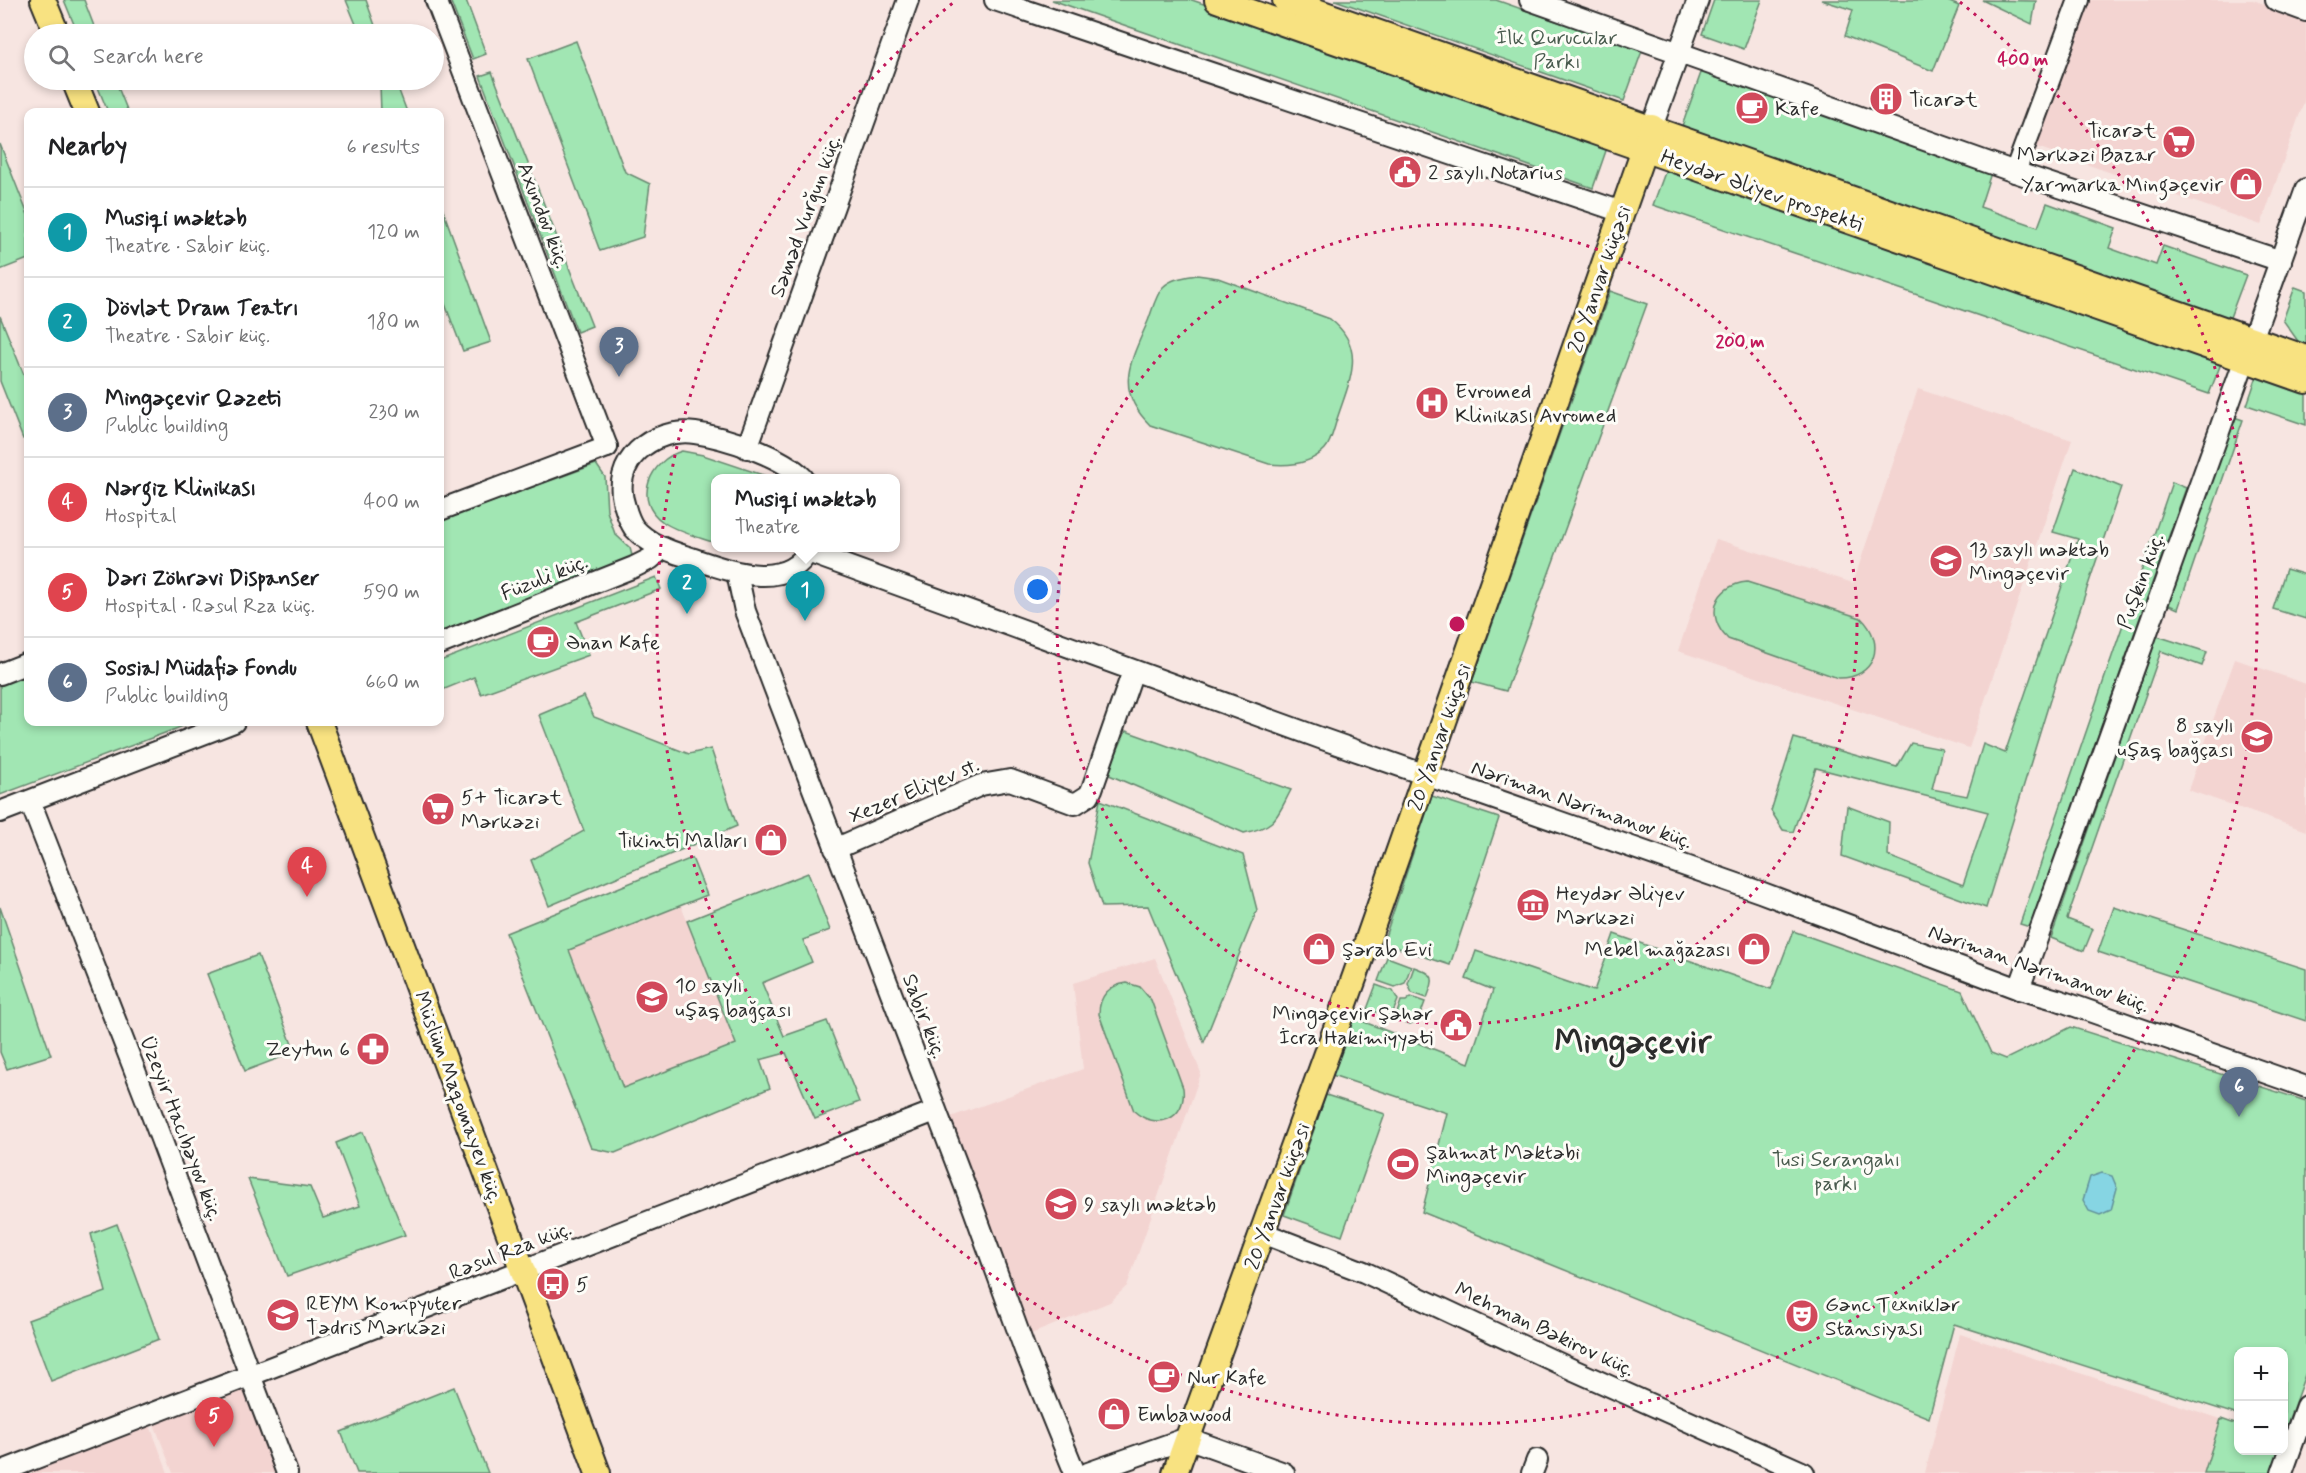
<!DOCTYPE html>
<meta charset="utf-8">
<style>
body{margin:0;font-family:Mynerve,sans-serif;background:#f2f2f2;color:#202124}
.controls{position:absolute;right:18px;bottom:18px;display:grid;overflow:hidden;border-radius:12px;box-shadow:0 3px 9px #0003}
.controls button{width:54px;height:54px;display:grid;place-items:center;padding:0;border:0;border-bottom:2px solid #e0e0e0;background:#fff;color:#202124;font:30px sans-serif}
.you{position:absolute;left:1038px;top:590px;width:21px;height:21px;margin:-15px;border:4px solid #fff;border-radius:50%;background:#1a73e8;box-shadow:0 0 0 9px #1a73e833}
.badge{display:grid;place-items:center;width:39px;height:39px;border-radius:50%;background:#d1495b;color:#fff;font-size:20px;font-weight:700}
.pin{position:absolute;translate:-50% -50px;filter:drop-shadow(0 2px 3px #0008)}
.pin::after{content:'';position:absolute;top:32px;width:21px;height:18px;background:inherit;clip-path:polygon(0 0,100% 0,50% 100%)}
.popup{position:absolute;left:711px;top:474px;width:189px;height:78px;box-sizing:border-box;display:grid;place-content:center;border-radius:12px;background:#fff;filter:drop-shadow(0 2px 4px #0005);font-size:20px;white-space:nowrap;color:#757577}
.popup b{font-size:22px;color:#202124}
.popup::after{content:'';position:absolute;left:50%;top:100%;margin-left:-12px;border:12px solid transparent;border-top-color:#fff}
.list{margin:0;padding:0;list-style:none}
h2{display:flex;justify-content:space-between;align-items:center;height:78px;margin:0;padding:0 24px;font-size:26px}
h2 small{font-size:20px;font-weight:400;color:#757577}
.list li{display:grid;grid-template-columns:39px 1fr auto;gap:18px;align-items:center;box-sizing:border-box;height:90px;padding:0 24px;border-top:2px solid #e0e0e0}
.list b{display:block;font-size:22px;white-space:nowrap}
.list p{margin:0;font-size:20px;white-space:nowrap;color:#757577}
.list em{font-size:20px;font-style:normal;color:#757577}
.icon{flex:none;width:33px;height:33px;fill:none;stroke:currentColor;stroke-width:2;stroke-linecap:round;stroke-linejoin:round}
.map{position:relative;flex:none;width:2306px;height:1473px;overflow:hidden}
.search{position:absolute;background:#fff;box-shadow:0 3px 9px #0003;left:24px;top:24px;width:420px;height:66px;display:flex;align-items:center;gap:15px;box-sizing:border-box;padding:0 21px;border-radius:33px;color:#757577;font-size:22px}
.panel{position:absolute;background:#fff;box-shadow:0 3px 9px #0003;left:24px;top:108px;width:420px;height:618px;border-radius:12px}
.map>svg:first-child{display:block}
.built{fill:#f3d4d1}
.green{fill:#a1e6b3;stroke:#66886f;stroke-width:1.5}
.water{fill:#86d5e3;stroke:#629199;stroke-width:1.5}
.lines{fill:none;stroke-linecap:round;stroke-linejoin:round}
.minor-casing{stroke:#2b2b2b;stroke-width:24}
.major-casing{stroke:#2b2b2b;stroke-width:28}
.minor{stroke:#fdfcf7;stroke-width:20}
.major{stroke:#f8e281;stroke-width:24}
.ring{fill:none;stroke:#c2185b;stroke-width:3;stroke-dasharray:3 6}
.labels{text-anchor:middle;stroke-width:6;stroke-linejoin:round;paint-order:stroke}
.park-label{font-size:21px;fill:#485a4d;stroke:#fdfcf7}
.poi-label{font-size:21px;fill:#2b2b2b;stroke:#fdfcf7;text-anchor:start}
.street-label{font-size:21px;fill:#2b2b2b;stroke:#fdfcf7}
.town-label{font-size:33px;font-weight:bold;fill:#2b2b2b;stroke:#fdfcf7}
.centre{fill:#c2185b;stroke:#fdfcf7;stroke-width:3}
.ring-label{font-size:18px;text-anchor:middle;font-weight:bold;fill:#c2185b;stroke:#fdfcf7;stroke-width:6;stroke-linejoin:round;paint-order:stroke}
</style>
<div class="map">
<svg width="2306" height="1473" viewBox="0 0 2306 1473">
<rect width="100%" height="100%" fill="#f7e5e1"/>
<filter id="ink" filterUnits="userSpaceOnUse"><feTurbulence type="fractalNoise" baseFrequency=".0167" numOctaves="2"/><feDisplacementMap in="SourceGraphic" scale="12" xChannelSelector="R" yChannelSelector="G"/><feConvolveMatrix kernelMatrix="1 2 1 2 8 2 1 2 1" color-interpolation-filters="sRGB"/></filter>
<g filter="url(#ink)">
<g class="built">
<polygon points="2089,0 2253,0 2306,19 2306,96 2261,225 2034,146"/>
<polygon points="1918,389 2072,440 1969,748 1678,651 1716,539 1853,583"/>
<polygon points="2235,659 2306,684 2306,831 2188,790"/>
<polygon points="681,906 736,1044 624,1088 569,950"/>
<polygon points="1155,958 1201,1073 1127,1286 1110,1302 1019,1339 937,1122 1083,1069 1073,983"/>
<polygon points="1960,1334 2221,1419 2204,1473 1925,1473"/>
<polygon points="243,1388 276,1473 173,1473 153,1421"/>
<polygon points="149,1423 168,1473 17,1473"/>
</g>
<g class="green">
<polygon points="64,0 84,0 97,34 78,34"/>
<polygon points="346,0 366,0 378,34 360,34"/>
<polygon points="450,0 466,0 486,54 473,59"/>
<polygon points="1052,0 1192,0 1608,145 1593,188"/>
<polygon points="1335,0 1496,0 1642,51 1624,101"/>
<polygon points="1714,0 1762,0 1744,49 1702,34"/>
<polygon points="1821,0 1945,0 1959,6 1933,71 1845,36 1853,10"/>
<polygon points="1982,0 2036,1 2032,24"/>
<polygon points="576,41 625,172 650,184 643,237 600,251 528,59"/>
<polygon points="1702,70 1991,173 1980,207 2038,227 2047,203 2116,228 2109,248 2156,265 2163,246 2246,275 2229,320 1682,126"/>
<polygon points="492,72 592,326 577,332 480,76"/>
<polygon points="95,80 115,80 128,112 108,112"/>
<polygon points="378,80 395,80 407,112 381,112 380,85"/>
<polygon points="0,144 28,215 28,259 0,270"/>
<polygon points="1667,167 2222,361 2209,394 1653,205"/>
<polygon points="440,202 491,342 463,351 440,291"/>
<path d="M1197 275 1218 278 1330 319C1368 348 1349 382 1337 419 1334 428 1331 443 1325 449 1311 464 1288 466 1269 464L1150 425C1113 389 1131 361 1148 321 1152 311 1156 294 1163 287 1172 278 1185 277 1197 275Z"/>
<polygon points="2295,287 2306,291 2306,346 2300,344 2283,320"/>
<polygon points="1610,291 1647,304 1506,691 1472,682"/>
<polygon points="0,316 24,375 28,374 28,437 23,439 0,381"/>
<polygon points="2258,373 2306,389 2306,425 2247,405"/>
<polygon points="2234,417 2243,420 2178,609 2167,604"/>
<path d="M682 451 703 455 772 478H715V543C698 537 678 532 663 522 632 501 650 460 682 451Z"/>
<polygon points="596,464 605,477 607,511 615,534 630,548 633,559 440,632 440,521"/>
<polygon points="2075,468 2121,487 2054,687 1986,908 1842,856 1847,806 1889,822 1888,856 1963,885 1988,812 1816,768 1793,832 1783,830 1771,811 1794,738 1897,767 1911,743 1942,749 1932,789 1967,796 1983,744 2005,753 2078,539 2053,532"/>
<polygon points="2172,482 2186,488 2030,927 2020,924"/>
<polygon points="2286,569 2306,575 2306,619 2273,609"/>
<polygon points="656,577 661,589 576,622 589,655 481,694 474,677 440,691 440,661"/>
<path d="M1747 582 1861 618C1887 643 1875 679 1838 678L1728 639C1704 616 1715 585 1747 582Z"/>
<polygon points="2157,636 2207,652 2202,666 2161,651 2067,919 2093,929 2084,951 2051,938"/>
<polygon points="28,675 28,722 194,722 0,795 0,685"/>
<polygon points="584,696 594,717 689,754 711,749 737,826 549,906 531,860 584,831 539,715"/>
<path d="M1126 731 1291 790C1276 818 1277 826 1244 833L1107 774Z"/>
<polygon points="1432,796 1499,818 1450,965 1383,943"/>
<polygon points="1100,800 1243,855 1257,910 1204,1042 1148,906 1102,907 1088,863"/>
<polygon points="692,858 707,895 569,950 623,1088 736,1044 687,921 808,873 830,930 803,940 812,962 762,983 784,1036 827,1021 859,1102 815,1119 786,1053 760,1060 770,1088 615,1153 591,1148 506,933"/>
<polygon points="0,907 51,1055 7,1069 0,1052"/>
<polygon points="2114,907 2306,969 2306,1021 2098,952"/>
<polygon points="1793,931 1962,991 1991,1053 2006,1059 2071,1027 2306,1101 2306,1372 2285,1430 2284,1429 2284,1352 2238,1352 2238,1415 1954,1324 1929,1418 1422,1212 1447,1113 1332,1075 1354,1018 1469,1063 1493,990 1466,979 1476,951 1594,991 1614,934 1771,989"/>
<polygon points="258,955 295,1052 245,1071 207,974"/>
<polygon points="1387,957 1411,966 1405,983 1395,987 1378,981"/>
<path d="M1414 967C1436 975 1435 977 1427 998L1412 993 1408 984Z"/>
<path d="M1127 983 1140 987 1151 1000 1183 1088C1187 1120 1156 1131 1134 1111L1099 1014C1099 996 1109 985 1127 983Z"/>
<polygon points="1376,985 1393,991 1398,1000 1391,1017 1367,1009"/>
<polygon points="1411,997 1425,1002 1418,1021 1410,1024 1395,1019 1401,1001 1406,1001"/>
<polygon points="1326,1095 1385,1114 1342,1236 1284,1215"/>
<polygon points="363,1132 405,1235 287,1276 248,1179 310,1187 323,1218 360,1206 336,1143"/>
<polygon points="117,1224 159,1339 51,1381 28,1320 106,1292 91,1234"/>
<polygon points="454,1387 488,1473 357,1473 341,1432"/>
<polygon points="2221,1419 2238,1425 2238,1450 2279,1451 2271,1473 2204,1473"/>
</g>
<polygon class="water" points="2102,1173 2112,1176 2117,1188 2111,1210 2100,1215 2089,1211 2083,1200 2090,1177"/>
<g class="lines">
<g class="minor-casing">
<g id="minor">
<polyline points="436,0 607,447"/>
<polyline points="995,0 1622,212"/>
<polyline points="1530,0 2015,172 2281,261"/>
<polyline points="2276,0 2306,11"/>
<polyline points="1652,127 1698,0"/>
<polyline points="2015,172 2079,0"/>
<polyline points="747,448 908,0"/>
<path d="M803 478C782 456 725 437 695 433 652 427 609 462 625 507 627 514 630 522 634 528 650 546 673 552 694 559 730 571 788 593 810 548"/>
<polyline points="440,510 607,447"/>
<polyline points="808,552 1323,739 1760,892 2019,989 2058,1000 2306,1087"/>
<polyline points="737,573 745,611 973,1207 1025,1350 1075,1473"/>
<polyline points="440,644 634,567 650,559 663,548"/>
<polyline points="0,674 28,663"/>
<polyline points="30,801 144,1094 287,1473"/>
<polyline points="0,812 234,722"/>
<polyline points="835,849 981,785 1010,780 1075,804 1089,795 1092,789 1133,671"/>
<polyline points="2019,989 2306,189"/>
<polyline points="1263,1233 1364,1272 1569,1368 1804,1473"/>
<polyline points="0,1472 935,1111"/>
<polyline points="1088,1473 1187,1438 1284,1473"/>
<polyline points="1532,1473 1537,1460"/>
<polyline points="2282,1473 2306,1406"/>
</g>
</g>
<g class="major-casing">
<g id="major">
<polyline points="43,0 57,34"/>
<polyline points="1217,0 2306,381"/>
<polyline points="1285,0 2306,358"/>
<polyline points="74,80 87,112"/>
<polyline points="319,722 598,1473"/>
<polyline points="1175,1473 1355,976 1652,127"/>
</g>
</g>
<use href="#minor" class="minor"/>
<use href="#major" class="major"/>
</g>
</g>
<g class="ring">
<circle cx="1457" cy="624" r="400"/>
<path d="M1960 2A800 800 0 1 1 954 2"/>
</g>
<defs>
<g id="building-disc" transform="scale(1.725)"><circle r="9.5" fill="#d1495b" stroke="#fdfcf7"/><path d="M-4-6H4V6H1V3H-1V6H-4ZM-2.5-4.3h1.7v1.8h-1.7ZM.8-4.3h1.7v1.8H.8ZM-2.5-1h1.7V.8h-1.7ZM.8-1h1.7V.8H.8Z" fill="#fff"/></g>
<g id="cafe-disc" transform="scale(1.725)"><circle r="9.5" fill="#d1495b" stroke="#fdfcf7"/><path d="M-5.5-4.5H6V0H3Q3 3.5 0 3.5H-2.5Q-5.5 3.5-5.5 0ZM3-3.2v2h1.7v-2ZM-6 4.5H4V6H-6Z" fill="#fff"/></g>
<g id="supermarket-disc" transform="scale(1.725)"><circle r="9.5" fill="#d1495b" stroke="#fdfcf7"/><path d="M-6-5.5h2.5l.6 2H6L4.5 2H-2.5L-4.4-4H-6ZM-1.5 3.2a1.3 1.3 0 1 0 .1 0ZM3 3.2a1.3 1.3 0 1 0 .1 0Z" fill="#fff"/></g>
<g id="civic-disc" transform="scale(1.725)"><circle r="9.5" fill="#d1495b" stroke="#fdfcf7"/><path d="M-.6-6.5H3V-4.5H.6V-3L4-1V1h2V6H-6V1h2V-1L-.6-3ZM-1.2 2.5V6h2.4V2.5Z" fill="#fff"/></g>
<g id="shop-disc" transform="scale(1.725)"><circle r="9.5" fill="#d1495b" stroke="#fdfcf7"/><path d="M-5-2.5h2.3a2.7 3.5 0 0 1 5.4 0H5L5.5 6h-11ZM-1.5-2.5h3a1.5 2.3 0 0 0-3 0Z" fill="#fff"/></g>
<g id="hospital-disc" transform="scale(1.725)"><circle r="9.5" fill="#d1495b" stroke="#fdfcf7"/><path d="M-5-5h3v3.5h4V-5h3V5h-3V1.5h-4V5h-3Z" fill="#fff"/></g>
<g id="school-disc" transform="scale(1.725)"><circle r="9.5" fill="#d1495b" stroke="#fdfcf7"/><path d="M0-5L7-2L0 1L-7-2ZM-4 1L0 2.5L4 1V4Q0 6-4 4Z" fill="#fff"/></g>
<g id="museum-disc" transform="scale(1.725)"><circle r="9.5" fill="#d1495b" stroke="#fdfcf7"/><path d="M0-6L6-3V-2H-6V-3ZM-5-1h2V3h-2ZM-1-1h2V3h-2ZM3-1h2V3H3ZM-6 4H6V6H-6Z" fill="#fff"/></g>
<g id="pharmacy-disc" transform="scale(1.725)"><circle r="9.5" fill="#d1495b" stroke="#fdfcf7"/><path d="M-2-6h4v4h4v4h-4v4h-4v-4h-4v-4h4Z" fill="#fff"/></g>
<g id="stadium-disc" transform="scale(1.725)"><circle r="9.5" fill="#d1495b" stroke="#fdfcf7"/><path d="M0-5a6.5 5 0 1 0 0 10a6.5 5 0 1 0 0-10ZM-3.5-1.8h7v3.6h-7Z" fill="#fff"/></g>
<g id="bus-disc" transform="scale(1.725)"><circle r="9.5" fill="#d1495b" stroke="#fdfcf7"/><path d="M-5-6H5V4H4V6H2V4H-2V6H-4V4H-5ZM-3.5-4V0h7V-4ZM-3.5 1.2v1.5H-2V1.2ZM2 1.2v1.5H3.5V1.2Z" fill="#fff"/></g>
<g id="university-disc" transform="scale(1.725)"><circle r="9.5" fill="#d1495b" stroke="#fdfcf7"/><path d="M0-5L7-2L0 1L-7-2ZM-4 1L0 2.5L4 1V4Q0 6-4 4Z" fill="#fff"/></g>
<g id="theatre-disc" transform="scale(1.725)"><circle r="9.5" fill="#d1495b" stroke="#fdfcf7"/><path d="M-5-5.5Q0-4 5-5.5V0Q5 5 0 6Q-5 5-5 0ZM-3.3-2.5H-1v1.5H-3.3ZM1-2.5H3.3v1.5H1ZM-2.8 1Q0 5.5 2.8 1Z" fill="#fff"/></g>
</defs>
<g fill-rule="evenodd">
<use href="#building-disc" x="1886" y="99"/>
<use href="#cafe-disc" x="1752" y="108"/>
<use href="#supermarket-disc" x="2179" y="142"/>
<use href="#civic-disc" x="1405" y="172"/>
<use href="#shop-disc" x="2246" y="184"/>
<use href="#hospital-disc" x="1432" y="403"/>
<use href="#school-disc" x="1946" y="561"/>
<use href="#cafe-disc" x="543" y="642"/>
<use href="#school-disc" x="2257" y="737"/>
<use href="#supermarket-disc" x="438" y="809"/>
<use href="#shop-disc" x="771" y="840"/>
<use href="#museum-disc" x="1533" y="905"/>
<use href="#shop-disc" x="1319" y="949"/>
<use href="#shop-disc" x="1754" y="949"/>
<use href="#school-disc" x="652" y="997"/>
<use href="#civic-disc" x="1456" y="1025"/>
<use href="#pharmacy-disc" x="373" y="1049"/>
<use href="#stadium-disc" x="1403" y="1164"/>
<use href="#school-disc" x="1061" y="1204"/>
<use href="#bus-disc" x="553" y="1284"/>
<use href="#university-disc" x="283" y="1315"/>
<use href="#theatre-disc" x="1802" y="1316"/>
<use href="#cafe-disc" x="1164" y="1377"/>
<use href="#shop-disc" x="1114" y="1414"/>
</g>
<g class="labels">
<g class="park-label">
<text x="1557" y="44">İlk Qurucular<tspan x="1557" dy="24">Parkı</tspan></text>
<text x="1836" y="1166">Tusi Serangahı<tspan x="1836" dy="24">parkı</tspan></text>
</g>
<g class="poi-label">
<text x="1909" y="106">Ticarət</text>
<text x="1775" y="115">Kafe</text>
<text x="2156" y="137" text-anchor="end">Ticarət<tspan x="2156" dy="24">Mərkəzi Bazar</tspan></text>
<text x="1428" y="179">2 saylı Notarius</text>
<text x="2223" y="191" text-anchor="end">Yarmarka Mingəçevir</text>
<text x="1455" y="398">Evromed<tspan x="1455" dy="24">Klinikası Avromed</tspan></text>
<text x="1969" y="556">13 saylı məktəb<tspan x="1969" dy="24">Mingəçevir</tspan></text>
<text x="566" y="649">Ənan Kafe</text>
<text x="2234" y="732" text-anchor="end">8 saylı<tspan x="2234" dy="24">uşaq bağçası</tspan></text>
<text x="461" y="804">5+ Ticarət<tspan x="461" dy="24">Mərkəzi</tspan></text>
<text x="748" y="847" text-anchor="end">Tikinti Malları</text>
<text x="1556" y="900">Heydər Əliyev<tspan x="1556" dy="24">Mərkəzi</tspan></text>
<text x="1342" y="956">Şərab Evi</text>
<text x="1731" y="956" text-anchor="end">Mebel mağazası</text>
<text x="675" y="992">10 saylı<tspan x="675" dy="24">uşaq bağçası</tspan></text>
<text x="1433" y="1020" text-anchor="end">Mingəçevir Şəhər<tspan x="1433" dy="24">İcra Hakimiyyəti</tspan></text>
<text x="350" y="1056" text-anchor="end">Zeytun 6</text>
<text x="1426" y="1159">Şahmat Məktəbi<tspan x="1426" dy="24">Mingəçevir</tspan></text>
<text x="1084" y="1211">9 saylı məktəb</text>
<text x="576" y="1291">5</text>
<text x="306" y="1310">REYM Kompyuter<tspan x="306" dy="24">Tədris Mərkəzi</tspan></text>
<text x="1825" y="1311">Gənc Texniklər<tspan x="1825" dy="24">Stansiyası</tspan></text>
<text x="1187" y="1384">Nur Kafe</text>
<text x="1137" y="1421">Embawood</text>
</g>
<g class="street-label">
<text transform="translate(1762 190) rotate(19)" y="7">Heydər Əliyev prospekti</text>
<text transform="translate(544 215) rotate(69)" y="7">Axundov küç.</text>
<text transform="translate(805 216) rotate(-70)" y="7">Səməd Vurğun küç.</text>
<text transform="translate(1599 279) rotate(-71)" y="7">20 Yanvar küçəsi</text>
<text transform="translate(544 577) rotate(-22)" y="7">Füzuli küç.</text>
<text transform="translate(2140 581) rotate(-70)" y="7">Puşkin küç.</text>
<text transform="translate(1439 737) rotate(-71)" y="7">20 Yanvar küçəsi</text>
<text transform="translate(914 790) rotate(-23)" y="7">Xezer Eliyev st.</text>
<text transform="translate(1582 804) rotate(19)" y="7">Nəriman Nərimanov küç.</text>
<text transform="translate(2039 968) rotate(19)" y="7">Nəriman Nərimanov küç.</text>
<text transform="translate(925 1016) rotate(69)" y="7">Sabir küç.</text>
<text transform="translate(459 1097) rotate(70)" y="7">Müslüm Maqomayev küç.</text>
<text transform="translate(182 1128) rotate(69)" y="7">Üzeyir Hacıbəyov küç.</text>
<text transform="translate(1277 1196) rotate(-70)" y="7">20 Yanvar küçəsi</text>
<text transform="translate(510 1250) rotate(-21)" y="7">Rəsul Rza küç.</text>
<text transform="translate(1545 1329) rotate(25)" y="7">Mehman Bəkirov küç.</text>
</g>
<g class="town-label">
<text x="1633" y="1052">Mingəçevir</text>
</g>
</g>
<circle cx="1457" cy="624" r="9" class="centre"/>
<g class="ring-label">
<text x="2023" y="65">400 m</text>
<text x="1740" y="347">200 m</text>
</g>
</svg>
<div class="controls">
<button>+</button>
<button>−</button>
</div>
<div class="you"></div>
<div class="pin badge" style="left:805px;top:621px;background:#0f9aa8">1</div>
<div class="popup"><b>Musiqi məktəb</b>Theatre</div>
<div class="pin badge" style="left:687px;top:614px;background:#0f9aa8">2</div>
<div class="pin badge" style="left:619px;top:377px;background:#5c6f8a">3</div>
<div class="pin badge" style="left:307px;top:897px;background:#e0444e">4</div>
<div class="pin badge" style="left:214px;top:1447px;background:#e0444e">5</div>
<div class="pin badge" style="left:2239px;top:1117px;background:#5c6f8a">6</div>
<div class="search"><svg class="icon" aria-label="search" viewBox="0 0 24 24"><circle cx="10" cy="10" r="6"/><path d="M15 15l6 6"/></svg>Search here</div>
<section class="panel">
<h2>Nearby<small>6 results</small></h2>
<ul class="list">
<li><span class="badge" style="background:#0f9aa8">1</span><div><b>Musiqi məktəb</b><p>Theatre · Sabir küç.</p></div><em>120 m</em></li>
<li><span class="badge" style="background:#0f9aa8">2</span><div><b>Dövlət Dram Teatrı</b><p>Theatre · Sabir küç.</p></div><em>180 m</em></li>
<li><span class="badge" style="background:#5c6f8a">3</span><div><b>Mingəçevir Qəzeti</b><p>Public building</p></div><em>230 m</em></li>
<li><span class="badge" style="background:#e0444e">4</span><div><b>Nərgiz Klinikası</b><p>Hospital</p></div><em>400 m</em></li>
<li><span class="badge" style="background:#e0444e">5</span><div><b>Dəri Zöhrəvi Dispanser</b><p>Hospital · Rəsul Rza küç.</p></div><em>590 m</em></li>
<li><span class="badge" style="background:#5c6f8a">6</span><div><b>Sosial Müdafiə Fondu</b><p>Public building</p></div><em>660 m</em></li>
</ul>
</section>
</div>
